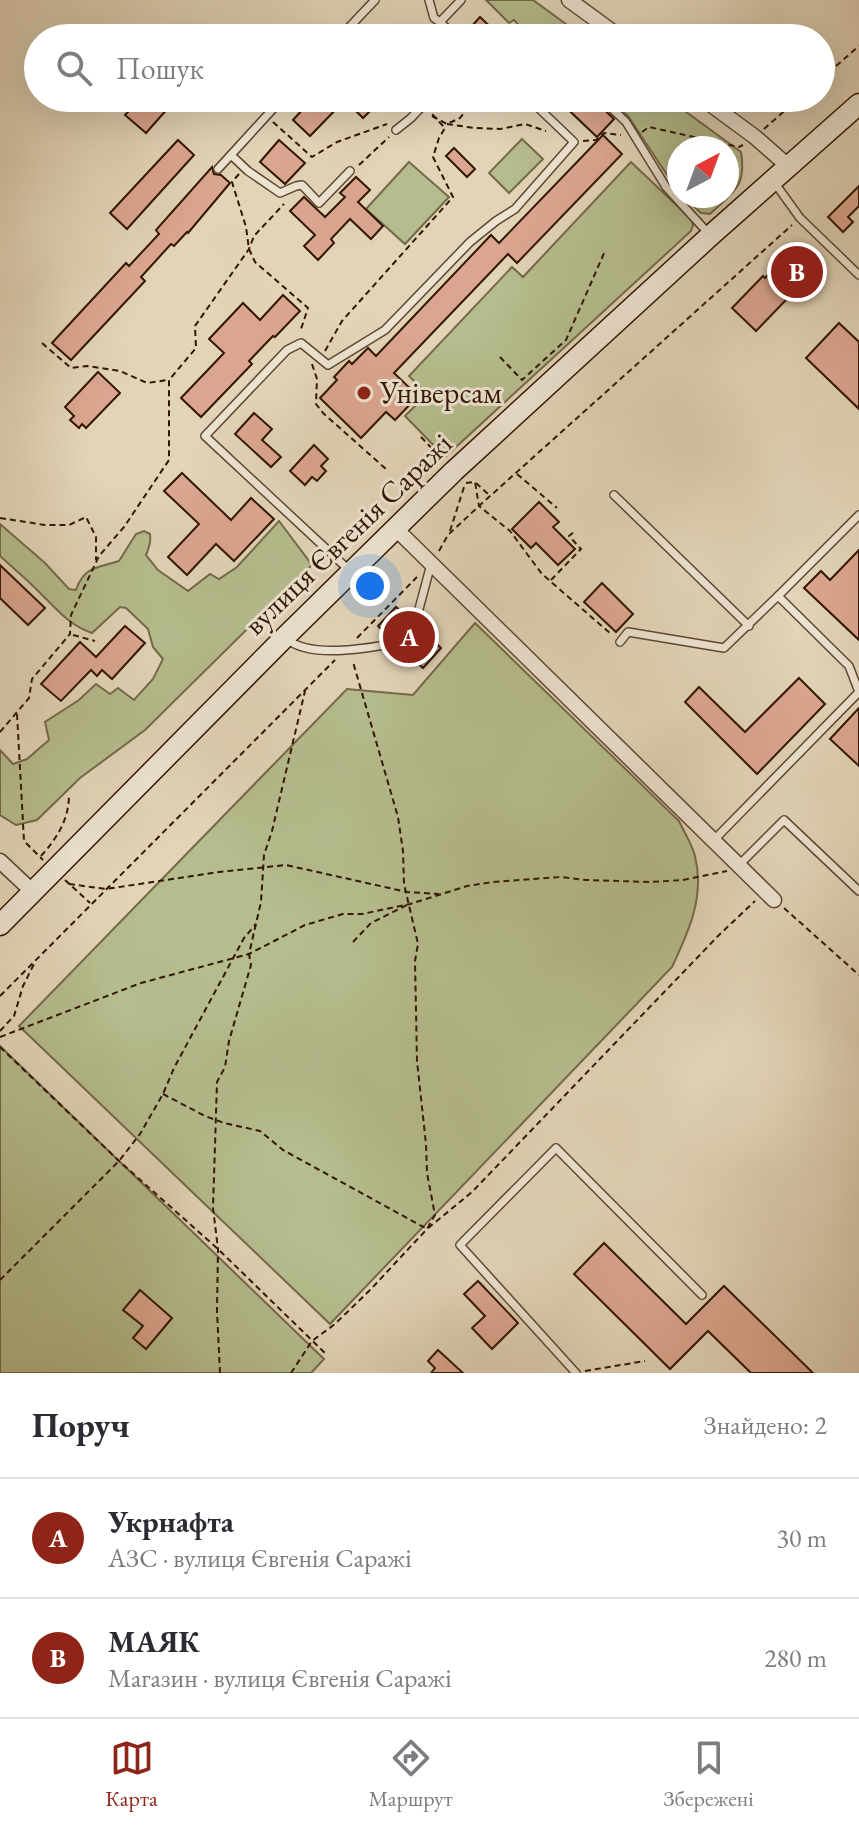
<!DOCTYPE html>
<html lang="uk">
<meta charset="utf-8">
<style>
body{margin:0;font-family:"EB Garamond",serif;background:#f2f2f3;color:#2b2b33}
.compass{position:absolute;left:667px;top:136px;width:72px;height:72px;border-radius:50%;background:#fff;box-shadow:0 8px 32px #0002;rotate:41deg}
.you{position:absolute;left:370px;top:586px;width:28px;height:28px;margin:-20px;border:6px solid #fff;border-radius:50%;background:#1a73e8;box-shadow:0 0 0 12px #1a73e833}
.badge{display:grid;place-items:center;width:52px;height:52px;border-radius:50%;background:#8f2418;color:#fff;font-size:26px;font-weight:700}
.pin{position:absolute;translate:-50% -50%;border:4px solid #fff;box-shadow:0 2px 8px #0006}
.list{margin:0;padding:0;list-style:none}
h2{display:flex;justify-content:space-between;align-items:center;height:104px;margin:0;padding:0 32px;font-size:34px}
h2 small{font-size:26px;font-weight:400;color:#7c7c81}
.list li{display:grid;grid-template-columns:52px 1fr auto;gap:24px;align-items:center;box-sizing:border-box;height:120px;padding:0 32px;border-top:2px solid #e1e1e2}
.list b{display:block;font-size:30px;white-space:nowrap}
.list p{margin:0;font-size:26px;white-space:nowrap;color:#7c7c81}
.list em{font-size:26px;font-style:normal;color:#7c7c81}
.icon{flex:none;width:44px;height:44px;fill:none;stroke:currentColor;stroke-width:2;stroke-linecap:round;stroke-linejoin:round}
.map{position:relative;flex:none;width:859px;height:1373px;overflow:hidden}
.search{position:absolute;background:#fff;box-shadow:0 8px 32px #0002;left:24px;right:24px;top:24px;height:88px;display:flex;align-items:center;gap:20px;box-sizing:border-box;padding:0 28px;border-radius:44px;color:#7c7c81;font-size:30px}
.sheet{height:344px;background:#fff}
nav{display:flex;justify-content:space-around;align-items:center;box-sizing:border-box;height:112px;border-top:2px solid #e1e1e2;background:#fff;font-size:22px;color:#7c7c81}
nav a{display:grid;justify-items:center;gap:4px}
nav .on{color:#8f2418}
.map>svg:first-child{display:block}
.green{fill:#b5bc8d;stroke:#746948;stroke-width:2}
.building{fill:#dba68f;stroke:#331602;stroke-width:2}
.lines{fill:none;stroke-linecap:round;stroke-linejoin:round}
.lane-casing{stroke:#5f4630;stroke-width:10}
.street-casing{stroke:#5f4630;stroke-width:17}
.secondary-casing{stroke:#331602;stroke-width:23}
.path{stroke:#331602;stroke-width:2;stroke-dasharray:6 4;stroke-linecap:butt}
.lane{stroke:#ece3d1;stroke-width:7}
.street{stroke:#ece3d1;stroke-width:14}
.secondary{stroke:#ece3d1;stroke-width:20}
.poi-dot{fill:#8f2418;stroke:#ece3d1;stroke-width:3}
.labels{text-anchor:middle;stroke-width:6;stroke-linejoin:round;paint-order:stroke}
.poi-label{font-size:30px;fill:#331602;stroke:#ece3d1;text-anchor:start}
.street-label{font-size:30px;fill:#331602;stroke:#ece3d1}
</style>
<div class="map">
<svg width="859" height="1373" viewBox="0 0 859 1373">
<rect width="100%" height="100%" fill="#e2d4b8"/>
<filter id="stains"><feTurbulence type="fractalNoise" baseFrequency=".0025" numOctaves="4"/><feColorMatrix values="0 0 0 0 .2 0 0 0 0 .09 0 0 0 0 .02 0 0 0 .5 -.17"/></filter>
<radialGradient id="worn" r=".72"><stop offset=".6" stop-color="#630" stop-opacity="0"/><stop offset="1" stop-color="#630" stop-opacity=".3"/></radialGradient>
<g class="green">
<polygon points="486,0 533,0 585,38 531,38 514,20 509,23"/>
<path d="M607 98H667L741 152C747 187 733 192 710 214L701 213 683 196H727V148H679V193L628 116Z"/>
<polygon points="522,139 543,159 509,193 489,173"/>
<polygon points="409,162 449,197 405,244 366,209"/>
<polygon points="631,162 691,219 693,225 691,231 445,457 405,416 427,394 409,376 512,267 523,277"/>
<path d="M279 521 312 565 145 730 80 778 37 820 16 825 0 815V750L13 764 27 759 49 740 45 722 79 700 96 684 110 694 118 688 134 700 153 679 163 659 153 647 148 629 126 608 120 607 92 633C70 626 58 610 42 595 29 581 14 569 0 556V524L45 563 69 589 76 590C84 566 98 568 119 561L136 534 144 531 150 534C151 543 149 547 146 555L158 570 188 591 210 574 219 579 237 567Z"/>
<path d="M475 623 679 821C684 832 692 844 695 856 705 896 689 931 672 967L330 1324 19 1026 347 689 413 695Z"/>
<polygon points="0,1046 324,1359 311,1373 0,1373"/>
</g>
<g class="building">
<polygon points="480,17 502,38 463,38 463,36"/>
<polygon points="141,98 177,98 146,133 125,115"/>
<polygon points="313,98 347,98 310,136 293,120"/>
<polygon points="353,98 383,98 363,118 348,103"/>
<polygon points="556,98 592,98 614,119 597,137"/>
<polygon points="603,135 622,154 517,263 508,254 394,373 418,396 395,420 386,412 361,438 320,398 337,380 334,377 349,361 352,364 368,348 376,356 491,235 499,243"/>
<polygon points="178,140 194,155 127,229 110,213"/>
<polygon points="279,140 305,163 285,184 260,162"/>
<polygon points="454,148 475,169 467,177 446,156"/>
<polygon points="212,167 214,174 221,175 230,183 188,233 187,232 174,246 171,244 141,277 145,281 71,360 52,343 126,263 129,266 159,234 156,230"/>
<polygon points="356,177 370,190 358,202 383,226 371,239 350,219 331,239 334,243 318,260 304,246 315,235 290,211 304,197 325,217 345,197 340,193"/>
<polygon points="859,186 859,206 848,217 853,222 843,232 828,217"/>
<polygon points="797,245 809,257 812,253 822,264 819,267 824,271 817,278 812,273 756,331 732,308 763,276 765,278"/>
<polygon points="283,295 300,311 275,337 273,336 249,361 252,364 201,417 181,398 224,353 209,339 243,303 260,320"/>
<polygon points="839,323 859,342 859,409 806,358"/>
<polygon points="98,372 120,393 86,428 82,424 79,428 70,420 74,416 65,407"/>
<polygon points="254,413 272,429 262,440 281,457 271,467 235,434"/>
<polygon points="314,445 328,459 321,466 326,471 317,481 312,477 305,485 290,471"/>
<polygon points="182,473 231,520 251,498 274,519 234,561 216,544 187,575 168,557 199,524 164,491"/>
<polygon points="539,502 559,522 553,527 575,549 558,565 536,543 531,548 512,529"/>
<polygon points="859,550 859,640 804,588 821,571 830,580"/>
<polygon points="0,565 45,608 28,625 0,598"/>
<polygon points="602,583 633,614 616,632 584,602"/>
<polygon points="396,607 410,619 409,625 411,629 416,630 420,628 441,648 423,668 401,648 403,643 401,638 397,637 390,638 378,626"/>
<polygon points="125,626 145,643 112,679 102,670 97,676 91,670 61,701 41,684 80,642 96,657"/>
<polygon points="799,678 825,704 757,774 685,702 699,687 745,732"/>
<polygon points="859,708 859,766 830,739"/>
<polygon points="604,1243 686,1324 724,1286 813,1373 751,1373 708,1331 670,1369 574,1274"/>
<polygon points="478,1281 518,1323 492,1349 472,1328 485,1316 464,1294"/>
<polygon points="140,1290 172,1318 146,1349 133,1338 143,1326 123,1310"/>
<polygon points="438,1350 463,1373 431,1373 435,1368 428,1361"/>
</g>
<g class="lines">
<g class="lane-casing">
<g id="lane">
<polyline points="429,0 434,18 440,22"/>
<polyline points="339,38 375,0"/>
<polyline points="457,38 440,22 461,0"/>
<polyline points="601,98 626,122 666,187 709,234"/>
<polyline points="396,130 411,118 430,98"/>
<polyline points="231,155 248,171 280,193 296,186 302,185 319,203 350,171"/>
<polyline points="218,169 283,98"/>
<polyline points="774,182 800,218 859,275"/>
<polyline points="614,495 749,626"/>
<polyline points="350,571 205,436 287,350 301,343 328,365 385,330 470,242 496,221 515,209 574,142 528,98"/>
<polyline points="778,596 859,515"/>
<polyline points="415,624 431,564"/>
<path d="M287 639C310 659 368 648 397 643"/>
<polyline points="620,642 628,632 724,648 778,596 849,666 859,692 714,840"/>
<polyline points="739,865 784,820 859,891"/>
<polyline points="576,1373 460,1245 556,1148 702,1295"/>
</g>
</g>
<g class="street-casing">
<g id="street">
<polyline points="569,0 621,38"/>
<polyline points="702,98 755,137 788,166"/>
<polyline points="395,528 774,900"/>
<polyline points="0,861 33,892"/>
</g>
</g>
<g class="secondary-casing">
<polyline id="secondary" points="0,925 285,637 454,471 710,236 859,104"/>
</g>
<g class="path">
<polyline points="821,79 859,46"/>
<polyline points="432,116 447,124 460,118 470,105 493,98"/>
<polyline points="273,122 312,157 337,142 387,124"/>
<polyline points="447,124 474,128 500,129 525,124 546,131"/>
<polyline points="764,129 799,98"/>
<polyline points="642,132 649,127 739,147 743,145"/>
<polyline points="583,141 596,140 604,133 621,135"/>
<polyline points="359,165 389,137"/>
<polyline points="239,174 232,182 246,227 249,249 255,262 308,308 300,332"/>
<polyline points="42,343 71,368 87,366 120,371 147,383 168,380"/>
<polyline points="325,351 342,321 453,197 433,157 439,138 445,128 431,113"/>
<polyline points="500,357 522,380 566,340 605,251"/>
<polyline points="312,364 317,379 316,404 323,413 386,469"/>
<polyline points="421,437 442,459"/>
<polyline points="517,474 557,508"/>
<polyline points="466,483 475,482 479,506 510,531 542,574 611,634"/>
<polyline points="476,483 489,495"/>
<polyline points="0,518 45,525 69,525 86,517 96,537 96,560"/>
<polyline points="450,531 465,484"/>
<polyline points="439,551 448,535 479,506 792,225"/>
<polyline points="551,580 581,549 569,536 574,532"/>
<polyline points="73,635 95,641"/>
<polyline points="357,638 417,577"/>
<polyline points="17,714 24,841 43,860"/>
<polyline points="0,732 29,698 32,679 70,634 71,615 99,556 124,527 169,460 169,380 196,348 195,326 249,249 254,236 284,204"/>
<path d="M41 856C57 838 68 821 69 797"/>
<polyline points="65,880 90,903"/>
<polyline points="69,884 106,889 219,872 286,865 407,892 439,894"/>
<polyline points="784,908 859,975"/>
<polyline points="353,942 371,923 407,905"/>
<polyline points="0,996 335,660"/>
<polyline points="0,1031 14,1016 23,986 35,962"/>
<polyline points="0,1037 141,983 249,954 305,925 343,914 362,914 410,904 467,886 493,882 561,877 586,880 651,882 683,880 727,871"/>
<polyline points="0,1047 119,1161 218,1249 327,1355"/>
<polyline points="163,1094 205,1116 224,1123 260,1131 283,1150 427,1229 472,1192 719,935 755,901"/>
<polyline points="0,1280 119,1161 140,1134 163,1094 174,1068 244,938 256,924"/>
<polyline points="585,1371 645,1361"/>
<polyline points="220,1373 217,1311 218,1249 213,1208 217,1082 225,1067 229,1041 251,965 249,954 261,902 264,855 272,831 305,691"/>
<polyline points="291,1373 312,1341 335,1324 371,1289 427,1229 435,1215 427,1173 426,1144 417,1061 415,961 418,944 404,884 403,851 398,817 353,662"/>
</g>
<use href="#lane" class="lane"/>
<use href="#street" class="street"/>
<use href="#secondary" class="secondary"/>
</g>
<circle class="poi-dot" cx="364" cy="393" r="8"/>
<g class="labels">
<g class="poi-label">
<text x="380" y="403">Універсам</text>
</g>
<g class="street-label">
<text transform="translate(348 534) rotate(-44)" y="10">вулиця Євгенія Саражі</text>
</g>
</g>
<rect width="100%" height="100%" filter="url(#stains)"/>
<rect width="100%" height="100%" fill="url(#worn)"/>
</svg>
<svg class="compass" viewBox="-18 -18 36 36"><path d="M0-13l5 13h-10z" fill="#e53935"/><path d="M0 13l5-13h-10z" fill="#7c7c81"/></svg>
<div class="you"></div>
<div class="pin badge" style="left:409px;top:637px">A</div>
<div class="pin badge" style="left:797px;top:272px">B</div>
<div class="search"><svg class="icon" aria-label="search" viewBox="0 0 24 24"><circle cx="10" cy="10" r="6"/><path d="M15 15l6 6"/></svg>Пошук</div>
</div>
<section class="sheet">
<h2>Поруч<small>Знайдено: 2</small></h2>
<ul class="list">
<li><span class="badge">A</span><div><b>Укрнафта</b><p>АЗС · вулиця Євгенія Саражі</p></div><em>30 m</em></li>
<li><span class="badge">B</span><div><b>МАЯК</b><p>Магазин · вулиця Євгенія Саражі</p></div><em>280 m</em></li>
</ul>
</section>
<nav>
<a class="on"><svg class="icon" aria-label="map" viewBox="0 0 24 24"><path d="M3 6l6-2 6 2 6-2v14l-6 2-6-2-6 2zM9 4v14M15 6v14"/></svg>Карта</a>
<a><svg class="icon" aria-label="directions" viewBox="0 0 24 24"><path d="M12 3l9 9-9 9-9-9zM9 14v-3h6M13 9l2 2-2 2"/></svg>Маршрут</a>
<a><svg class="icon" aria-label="saved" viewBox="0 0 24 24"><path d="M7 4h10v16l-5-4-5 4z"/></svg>Збережені</a>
</nav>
